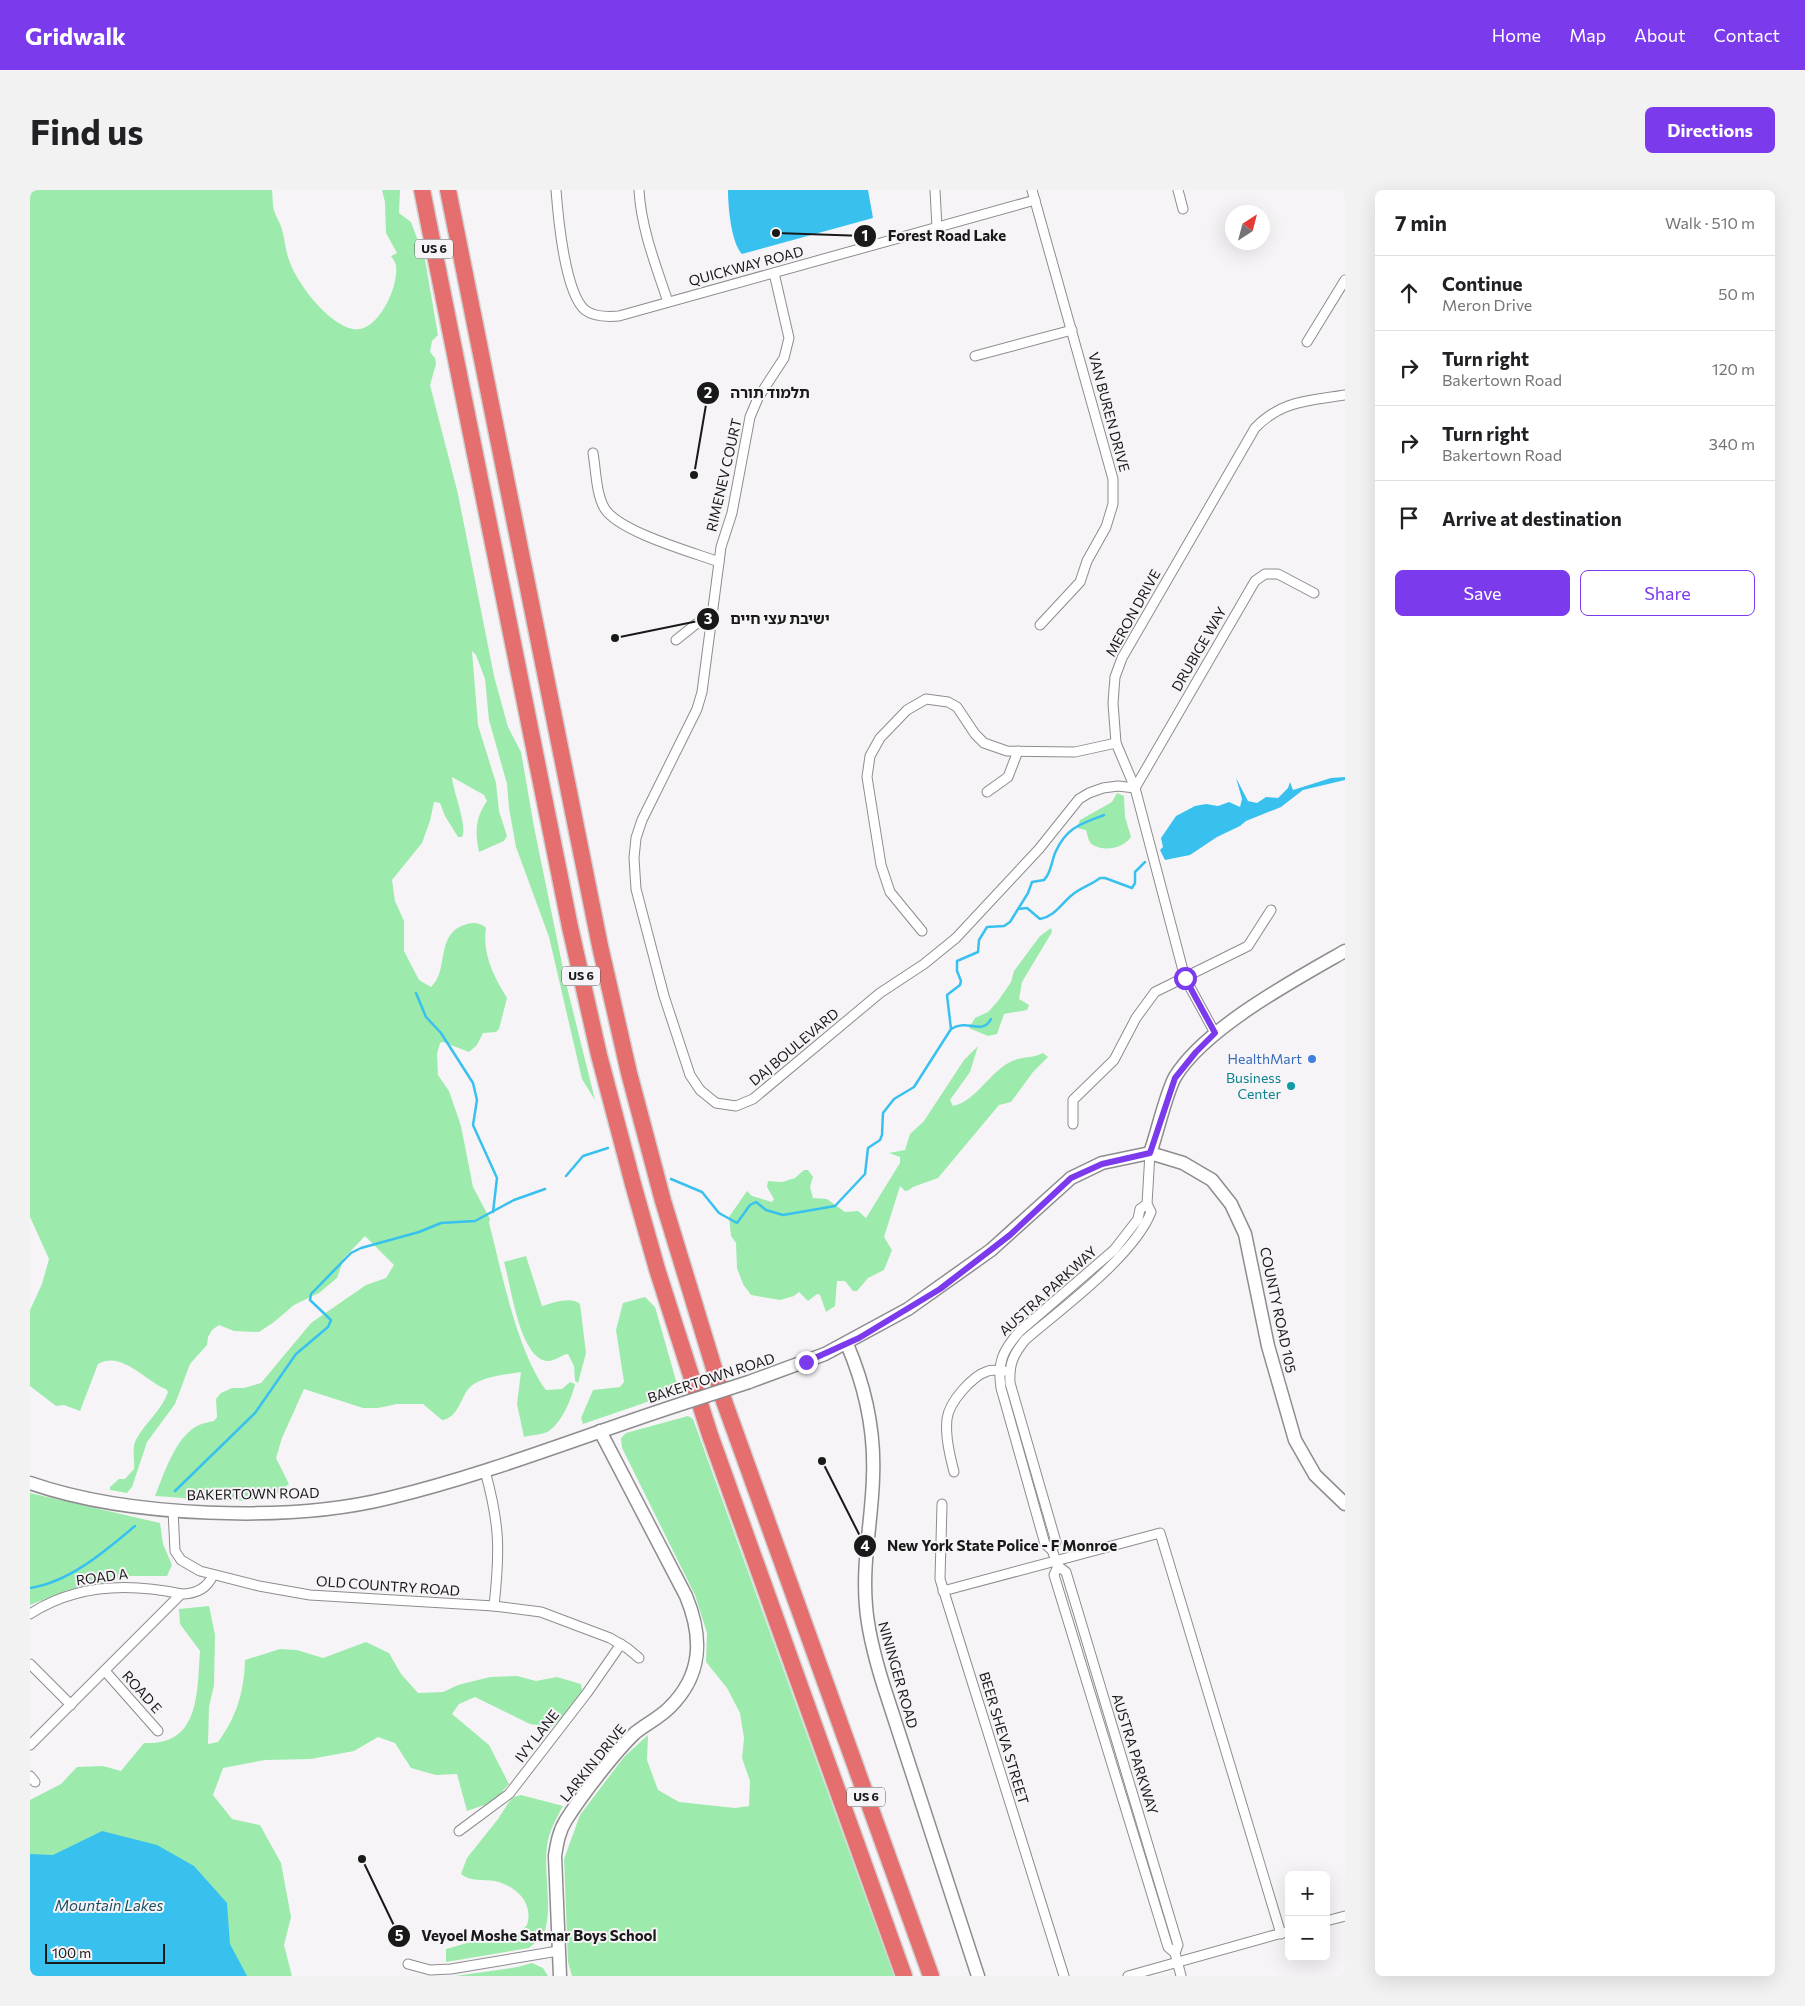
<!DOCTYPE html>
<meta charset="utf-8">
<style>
body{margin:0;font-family:Commissioner,"Noto Sans Hebrew",sans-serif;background:#f2f2f2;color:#202124}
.controls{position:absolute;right:15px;bottom:15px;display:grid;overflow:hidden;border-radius:8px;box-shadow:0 5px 20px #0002}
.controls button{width:45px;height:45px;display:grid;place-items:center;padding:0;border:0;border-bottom:1px solid #e0e0e0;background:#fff;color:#202124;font:25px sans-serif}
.compass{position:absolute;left:1195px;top:15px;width:45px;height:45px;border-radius:50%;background:#fff;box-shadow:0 5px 20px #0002;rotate:36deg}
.scale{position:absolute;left:15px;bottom:12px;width:120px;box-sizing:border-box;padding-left:5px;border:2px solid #1a191a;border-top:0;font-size:14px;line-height:18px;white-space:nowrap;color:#1a191a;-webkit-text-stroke:4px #f7f4f7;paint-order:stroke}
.stop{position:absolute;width:15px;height:15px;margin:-11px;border:4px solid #7c3aed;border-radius:50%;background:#fff}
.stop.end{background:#7c3aed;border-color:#fff;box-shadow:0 1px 5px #0008}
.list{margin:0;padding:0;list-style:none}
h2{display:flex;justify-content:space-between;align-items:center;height:65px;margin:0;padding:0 20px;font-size:21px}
h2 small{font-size:16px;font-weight:400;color:#757577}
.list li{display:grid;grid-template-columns:32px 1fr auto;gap:15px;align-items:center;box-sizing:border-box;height:75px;padding:0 20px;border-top:1px solid #e0e0e0}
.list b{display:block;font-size:19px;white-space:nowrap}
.list p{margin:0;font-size:16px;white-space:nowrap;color:#757577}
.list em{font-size:16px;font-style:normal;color:#757577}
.actions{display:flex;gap:10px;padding:15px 20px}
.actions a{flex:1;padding:11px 0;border:1px solid #7c3aed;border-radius:8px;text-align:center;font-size:18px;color:#7c3aed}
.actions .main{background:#7c3aed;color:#fff}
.icon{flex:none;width:28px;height:28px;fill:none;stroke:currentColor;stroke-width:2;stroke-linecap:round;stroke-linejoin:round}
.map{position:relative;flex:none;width:1315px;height:1786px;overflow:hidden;border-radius:8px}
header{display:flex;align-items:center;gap:30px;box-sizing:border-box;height:70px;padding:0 25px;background:#7c3aed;color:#fff}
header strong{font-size:24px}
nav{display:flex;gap:28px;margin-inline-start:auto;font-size:18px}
.intro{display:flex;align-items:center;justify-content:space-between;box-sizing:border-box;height:120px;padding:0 30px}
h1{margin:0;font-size:35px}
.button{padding:12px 22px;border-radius:8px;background:#7c3aed;color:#fff;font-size:18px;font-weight:700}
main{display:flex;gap:30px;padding:0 30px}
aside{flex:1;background:#fff;border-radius:8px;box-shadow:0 5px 20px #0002}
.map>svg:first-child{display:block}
.green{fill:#9cebac}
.water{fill:#38c1ee}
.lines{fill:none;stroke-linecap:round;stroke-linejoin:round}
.stream{stroke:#38c1ee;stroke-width:2.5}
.street-casing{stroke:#8e8c8f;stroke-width:11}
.secondary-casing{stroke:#8e8c8f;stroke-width:15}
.highway-casing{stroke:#d1d1d1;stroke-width:19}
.street{stroke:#fff;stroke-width:9}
.secondary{stroke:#fff;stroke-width:12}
.highway{stroke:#e56f6f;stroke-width:16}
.secondary-bridge-casing{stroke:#8e8c8f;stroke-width:15;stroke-linecap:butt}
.secondary-bridge{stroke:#fff;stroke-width:12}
.route{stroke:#7c3aed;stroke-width:6}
.shop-dot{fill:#3f7fe0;stroke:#f7f4f7;stroke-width:2}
.culture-dot{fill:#0f9aa8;stroke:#f7f4f7;stroke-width:2}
.labels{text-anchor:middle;stroke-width:4;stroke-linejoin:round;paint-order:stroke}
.shield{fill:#f7f4f7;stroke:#5c5b5c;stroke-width:1}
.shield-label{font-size:12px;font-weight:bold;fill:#1a191a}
.street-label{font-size:14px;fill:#1a191a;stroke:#f7f4f7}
.shop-label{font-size:14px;fill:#366cbe;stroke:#f7f4f7;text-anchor:end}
.culture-label{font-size:14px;fill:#0d838f;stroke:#f7f4f7;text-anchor:end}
.water-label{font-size:15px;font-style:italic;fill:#194f62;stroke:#f7f4f7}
.leader{fill:none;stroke:#1a191a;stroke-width:2}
.callout-dot{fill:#1a191a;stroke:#f7f4f7;stroke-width:2}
.mark-label{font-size:15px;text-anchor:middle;font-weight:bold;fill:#fff}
.callout-label{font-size:15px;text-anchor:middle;font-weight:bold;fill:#1a191a;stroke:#f7f4f7;stroke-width:4;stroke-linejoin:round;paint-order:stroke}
</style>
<header>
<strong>Gridwalk</strong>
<nav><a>Home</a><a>Map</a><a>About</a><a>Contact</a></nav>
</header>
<div class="intro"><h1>Find us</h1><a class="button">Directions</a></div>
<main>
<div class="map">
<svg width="1315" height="1786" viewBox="0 0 1315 1786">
<rect width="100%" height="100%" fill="#f7f4f7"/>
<g class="green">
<path d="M0 0H242C243 7 242 16 245 23 247 29 251 34 252 40 255 49 255 58 258 67 265 91 297 134 323 139 347 144 369 97 366 76 366 73 363 69 361 66L367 63 356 43 355 12 352 0H370L369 23 381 32 388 51 393 58 408 145 402 151 400 162 405 168 406 174 400 195 428 304 464 486 478 537 491 562 504 637 536 793 565 910 552 889 519 747 486 657 479 618 477 594 459 530 455 489 446 465 442 461 448 535 466 593 469 621 477 646 474 651 449 662C445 642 445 628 457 611L454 605 422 587C423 602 438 636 432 647H428L415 626 410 613 404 612 400 631 392 653 362 690 365 711 374 731V761L389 790 401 797C420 780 404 743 437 734 444 732 451 733 456 738 452 764 464 787 477 808L469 839 466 842 453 843 447 855 439 862 413 852 410 853 407 864 408 885 419 901 431 936 443 997 460 1029 459 1033C472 1082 486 1159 516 1200L532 1199 540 1192 545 1194C542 1208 531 1235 517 1242 511 1245 501 1245 494 1247L487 1214 491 1182C475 1185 451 1186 439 1198 430 1209 428 1228 412 1230L393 1214H367L348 1218H333L274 1199 252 1248 246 1268 259 1294C253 1298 247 1305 240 1307 209 1315 157 1308 125 1306 134 1284 146 1245 169 1235 173 1233 179 1232 184 1231L187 1227 186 1209 191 1203 202 1198H214L231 1193 281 1133 336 1095 356 1088 364 1075 335 1046 314 1068 307 1088 289 1103 264 1115 244 1132 229 1142 204 1141 189 1135 182 1140 178 1147 177 1155 160 1174 145 1214 117 1252 102 1297 97 1303 80 1300V1297L89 1289H95L104 1279C105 1269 101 1257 107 1248 116 1232 132 1220 138 1202L136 1199C116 1192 92 1160 68 1174L50 1221 34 1215 26 1216 0 1196V1120L12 1094 19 1069 0 1027Z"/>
<path d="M1087 603 1094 606 1095 627 1101 647C1094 658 1075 662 1063 655 1058 652 1058 646 1056 640L1047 638 1050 630 1082 612Z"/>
<polygon points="1021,738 1022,742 992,792 989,809 999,815 997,820 974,824 967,844 958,846 939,838 945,828 958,822 968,811 981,792 984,781 1010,746"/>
<path d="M948 856 940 882 920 910 923 916C946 911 959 883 980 872 991 866 1001 869 1013 863L1018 867 1003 882 981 912 969 915 908 988 883 997 879 1000 875 1001 870 996 854 1047 862 1060 854 1080 838 1088 827 1101H823L815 1091H807L805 1116 796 1122 790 1105 787 1104 778 1111 769 1102 764 1106 750 1110 721 1105 713 1094 707 1078 706 1053 701 1046 699 1027 717 1001 722 1006 742 1012 744 1009 737 997 738 991 752 992 765 988 774 980H778L783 987 780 997 783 1008 797 1009 815 1022 828 1021 836 1028 870 973V967L859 963 875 960 880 944 894 931 934 870Z"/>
<path d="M496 1066 512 1116C523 1113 541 1106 550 1114L556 1163 548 1193 545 1191 544 1176 538 1164C530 1165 525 1172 516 1171 489 1166 481 1095 474 1072Z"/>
<polygon points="615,1107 625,1117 649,1201 553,1234 551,1228 563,1200 590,1197 594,1192 586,1140 593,1113"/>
<polygon points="658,1226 663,1229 864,1786 542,1786 538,1772 534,1669 550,1625 594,1567 618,1545 617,1570 628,1600 649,1612 705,1618 719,1616 720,1591 712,1568 714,1548 710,1523 697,1498 676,1472 677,1443 665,1405 592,1258 591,1248 596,1243"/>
<polygon points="0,1303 130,1333 133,1354 142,1375 137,1386 101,1386 38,1400 0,1415"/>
<path d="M179 1416 185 1445 184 1495 179 1517 178 1554 188 1552C207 1526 214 1502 215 1470L250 1459 267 1460 293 1468 336 1452 359 1463 371 1484 388 1503 413 1502 428 1495 460 1487 487 1486 506 1491 527 1487 551 1494 553 1504 535 1526 521 1537 500 1534 445 1507 429 1514 422 1524 459 1555 479 1594 463 1612 437 1621 427 1584 406 1585 381 1578 365 1553 348 1547 324 1561 281 1569 235 1570 193 1578 183 1605 202 1629 230 1635 251 1673 261 1727 254 1755 262 1786H196L0 1683V1610L31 1594 47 1577 73 1576 91 1581 114 1553C170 1556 167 1503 170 1461L150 1434 149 1419Z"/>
<path d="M491 1605 533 1616C526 1629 519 1641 517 1656 513 1685 524 1719 513 1746L499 1758 416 1772V1759L441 1752 474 1753 483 1750 497 1735C504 1713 486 1696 465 1691 453 1689 441 1692 431 1684L437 1668 468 1629 479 1612 484 1607Z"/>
<polygon points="502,1773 513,1778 518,1786 425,1786 488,1777"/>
</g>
<g class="water">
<path d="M698 0H838L843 28 712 64C701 53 698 16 698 0Z"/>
<polygon points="1315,587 1315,590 1273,600 1251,617 1216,631 1210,636 1187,647 1160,665 1135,670 1130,660 1133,657 1131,648 1146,626 1165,616 1176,614 1188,616 1199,612 1210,617 1212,609 1206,588 1218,611 1227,613 1236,607 1248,608 1258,598 1260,592 1263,600 1301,588"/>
<polygon points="72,1641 127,1655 164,1676 197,1713 200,1754 217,1786 0,1786 0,1664 23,1665"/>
</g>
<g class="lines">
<g class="stream">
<path d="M988 719 997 718 1010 729C1025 726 1031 714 1042 705 1050 698 1061 695 1070 688H1075L1102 698 1105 693V682L1115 672"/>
<polyline points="386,803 396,827 411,843 443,893 447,910 443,935 467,988 463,1022"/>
<path d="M921 839C938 828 952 846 961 829"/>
<polyline points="536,986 553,966 578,958"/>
<path d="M641 989 672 1002 689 1023 707 1033 720 1015 726 1012 736 1020 753 1025 805 1016 835 984 838 958 850 950 852 945 853 923 864 909 884 897 921 839 917 805 930 795 931 791 927 781V771L948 762 949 750 957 737 974 736 980 732 998 703 1002 692 1014 690C1022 682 1021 671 1026 661 1037 637 1051 634 1074 625"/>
<polyline points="145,1301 225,1223 266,1164 298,1137 301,1130 280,1110 281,1104 321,1063 331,1058 389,1042 411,1033 445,1031 484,1010 515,999"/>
<path d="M0 1398C40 1392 75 1361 105 1336"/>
</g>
<g class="street-casing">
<g id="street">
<path d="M526 0C528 26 535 103 555 120 564 127 577 127 589 126L1005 10"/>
<path d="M609 0C611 38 626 76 638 112"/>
<polyline points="905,0 907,38"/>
<polyline points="1002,0 1083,289 1083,314 1076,337 1057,371 1050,392 1010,435"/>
<polyline points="1148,0 1153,19"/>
<polyline points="744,83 759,148 754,168 728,208 720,227 702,323 691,357 672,502 667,519 612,630 606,648 604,668 606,699 634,806 660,885 670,900 686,913 706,916 723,909 850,803 894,774 926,748 1009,659 1049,609 1059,603 1073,598 1088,596 1105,598"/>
<polyline points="1277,152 1315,90"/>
<polyline points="945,166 1042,140"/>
<path d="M563 263C566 280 566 305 575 319 590 342 662 362 689 372"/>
<polyline points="646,450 666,434 682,432"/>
<polyline points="1105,598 1225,391 1235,384 1248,384 1284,403"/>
<polyline points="957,602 978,587 988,561"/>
<polyline points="892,741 860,702 851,675 837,587 840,566 850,548 877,520 896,509 918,512 927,517 945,544 954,553 977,561 1045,562 1086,553"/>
<path d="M1185 843 1155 788 1105 598 1086 553 1083 513 1085 487 1092 468 1225 238C1252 210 1279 211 1315 205"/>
<polyline points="1043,934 1043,910 1084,870 1106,828 1125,802 1218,756 1241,720"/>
<path d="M1117 1014 1110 1019 1108 1029 1084 1060 990 1141C973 1160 967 1172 971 1198L1015 1354 1022 1360 1028 1376 1024 1385 1138 1757 1145 1763 1151 1786"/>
<path d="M455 1281C470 1335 470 1361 464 1416"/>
<path d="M924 1282C920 1266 915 1246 917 1229 919 1212 942 1186 958 1181 963 1179 969 1181 974 1181"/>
<polyline points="912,1314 910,1389 1034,1786"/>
<polyline points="143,1320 145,1361 151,1370 170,1381 229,1396 280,1405 464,1416 511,1422 580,1448 597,1458 609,1468"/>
<path d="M1022 1360 1026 1352 980 1193C979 1174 983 1165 995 1150 1032 1118 1104 1066 1121 1022L1117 1014 1120 963"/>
<polyline points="1028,1376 1036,1382 1148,1755 1145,1763"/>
<polyline points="913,1401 1130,1343 1251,1744"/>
<path d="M0 1424C46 1394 100 1393 151 1404"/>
<polyline points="0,1474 41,1515"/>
<polyline points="75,1481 128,1541"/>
<path d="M0 1555 151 1404C166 1404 177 1399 183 1385"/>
<polyline points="0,1586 5,1592"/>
<polyline points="429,1641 479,1604 557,1503 591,1454"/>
<polyline points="1296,1731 1315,1726"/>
<polyline points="378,1774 400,1780 421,1779 528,1761"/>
<polyline points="1098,1786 1259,1741"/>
</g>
</g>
<g class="secondary-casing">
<g id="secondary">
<path d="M1120 963C1127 944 1136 903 1145 887 1175 838 1264 790 1315 761"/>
<path d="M817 1154C835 1196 845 1241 843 1287 842 1330 832 1372 836 1416 838 1443 845 1468 853 1494L948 1786"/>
<polyline points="719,1192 795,1164 878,1119 961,1060 1041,988 1072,973 1120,963 1153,973 1182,990 1201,1014 1215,1044 1238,1156 1265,1250 1285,1285 1315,1314"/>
<path d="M0 1293C98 1327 258 1333 359 1308 459 1284 555 1245 654 1213"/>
<path d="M530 1786 525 1666C527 1653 529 1641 536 1630 552 1605 584 1563 605 1543 616 1534 629 1528 639 1518 673 1485 673 1447 656 1406L570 1241"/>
</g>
</g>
<g class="highway-casing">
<g id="highway">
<polyline points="392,0 540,737 569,865 603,994 627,1079 680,1245 874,1786"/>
<polyline points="418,0 570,756 599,883 633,1011 694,1211 901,1786"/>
</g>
</g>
<use href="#street" class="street"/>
<use href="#secondary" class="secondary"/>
<use href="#highway" class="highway"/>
<g class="secondary-bridge-casing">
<polyline id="secondary-bridge" points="654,1213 719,1192"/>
</g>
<use href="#secondary-bridge" class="secondary-bridge"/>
</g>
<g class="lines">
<polyline class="route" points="776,1172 829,1148 910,1099 980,1045 1041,988 1072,974 1120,963 1145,888 1166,862 1185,843 1155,788"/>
</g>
<circle class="shop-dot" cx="1282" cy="869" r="5"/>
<circle class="culture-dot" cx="1261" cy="896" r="5"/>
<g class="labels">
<g class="shield">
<rect x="385" y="49.5" width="38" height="19" rx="4"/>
<rect x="532" y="776.5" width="38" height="19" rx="4"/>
<rect x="817" y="1597.5" width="38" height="19" rx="4"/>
</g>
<g class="shield-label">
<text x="404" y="63">US 6</text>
<text x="551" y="790">US 6</text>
<text x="836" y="1611">US 6</text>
</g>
<g class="street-label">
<text transform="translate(716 76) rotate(-15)" y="5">QUICKWAY ROAD</text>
<text transform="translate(1079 222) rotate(75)" y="5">VAN BUREN DRIVE</text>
<text transform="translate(694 285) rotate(-77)" y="5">RIMENEV COURT</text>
<text transform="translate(1103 423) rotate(-61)" y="5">MERON DRIVE</text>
<text transform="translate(1169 459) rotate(-60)" y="5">DRUBIGE WAY</text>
<text transform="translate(764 857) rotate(-40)" y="5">DAJ BOULEVARD</text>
<text transform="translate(1018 1101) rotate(-42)" y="5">AUSTRA PARKWAY</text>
<text transform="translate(1248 1120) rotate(78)" y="5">COUNTY ROAD 105</text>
<text transform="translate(681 1188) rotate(-18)" y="5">BAKERTOWN ROAD</text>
<text transform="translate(223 1304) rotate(-1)" y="5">BAKERTOWN ROAD</text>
<text transform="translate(72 1387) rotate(-8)" y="5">ROAD A</text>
<text transform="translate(358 1396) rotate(4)" y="5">OLD COUNTRY ROAD</text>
<text transform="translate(868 1485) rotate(74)" y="5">NININGER ROAD</text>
<text transform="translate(112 1502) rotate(48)" y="5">ROAD E</text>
<text transform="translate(507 1546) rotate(-52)" y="5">IVY LANE</text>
<text transform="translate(974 1548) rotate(73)" y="5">BEER SHEVA STREET</text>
<text transform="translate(1105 1564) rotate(73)" y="5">AUSTRA PARKWAY</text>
<text transform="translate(563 1573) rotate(-51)" y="5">LARKIN DRIVE</text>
</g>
<g class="shop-label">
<text x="1272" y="874">HealthMart</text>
</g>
<g class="culture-label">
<text x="1251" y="893">Business<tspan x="1251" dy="16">Center</tspan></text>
</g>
<g class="water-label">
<text x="79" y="1721">Mountain Lakes</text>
</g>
</g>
<path class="leader" d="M746 43L835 46M664 285L678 203M585 448L678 429M792 1271L835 1356M332 1669L369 1746"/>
<g class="callout-dot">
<circle cx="746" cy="43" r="5"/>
<circle cx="664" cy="285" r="5"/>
<circle cx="585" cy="448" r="5"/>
<circle cx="792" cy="1271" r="5"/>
<circle cx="332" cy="1669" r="5"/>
<circle cx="835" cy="46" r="12"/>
<circle cx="678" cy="203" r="12"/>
<circle cx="678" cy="429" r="12"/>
<circle cx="835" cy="1356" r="12"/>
<circle cx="369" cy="1746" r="12"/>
</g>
<g class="mark-label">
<text x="835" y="51">1</text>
<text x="678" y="208">2</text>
<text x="678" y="434">3</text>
<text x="835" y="1361">4</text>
<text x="369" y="1751">5</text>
</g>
<g class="callout-label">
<text x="917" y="51">Forest Road Lake</text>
<text x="740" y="208">תלמוד תורה</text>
<text x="750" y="434">ישיבת עצי חיים</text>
<text x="972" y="1361">New York State Police - F Monroe</text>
<text x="509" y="1751">Veyoel Moshe Satmar Boys School</text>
</g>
</svg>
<div class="controls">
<button>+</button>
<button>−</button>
</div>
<svg class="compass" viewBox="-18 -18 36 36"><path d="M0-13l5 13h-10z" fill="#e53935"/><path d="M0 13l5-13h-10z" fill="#757577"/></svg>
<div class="scale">100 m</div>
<div class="stop" style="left:1155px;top:788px"></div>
<div class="stop end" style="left:776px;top:1172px"></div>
</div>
<aside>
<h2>7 min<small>Walk · 510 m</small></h2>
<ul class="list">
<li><svg class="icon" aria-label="ahead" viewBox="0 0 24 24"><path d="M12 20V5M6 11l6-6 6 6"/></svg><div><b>Continue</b><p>Meron Drive</p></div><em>50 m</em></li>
<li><svg class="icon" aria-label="right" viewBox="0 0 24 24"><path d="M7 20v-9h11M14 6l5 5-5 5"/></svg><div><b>Turn right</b><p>Bakertown Road</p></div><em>120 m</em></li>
<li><svg class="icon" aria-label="right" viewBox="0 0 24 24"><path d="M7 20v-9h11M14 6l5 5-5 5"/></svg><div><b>Turn right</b><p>Bakertown Road</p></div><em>340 m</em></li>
<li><svg class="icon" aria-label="arrive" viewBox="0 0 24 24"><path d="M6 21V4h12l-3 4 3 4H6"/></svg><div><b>Arrive at destination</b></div></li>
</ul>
<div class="actions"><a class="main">Save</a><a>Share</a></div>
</aside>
</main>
